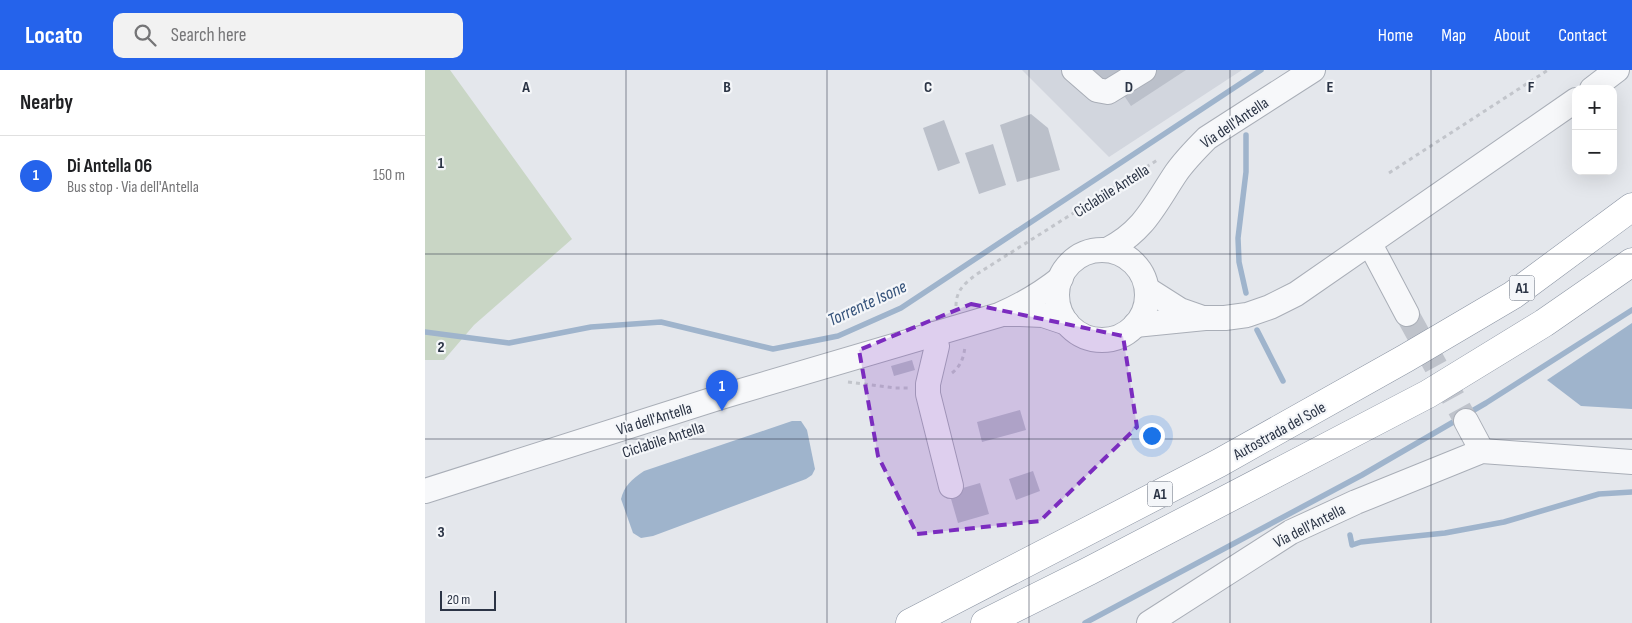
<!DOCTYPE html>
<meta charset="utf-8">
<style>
body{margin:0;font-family:"Sofia Sans Condensed",sans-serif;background:#f2f2f2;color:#202124}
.controls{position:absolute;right:15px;top:15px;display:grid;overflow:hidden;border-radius:10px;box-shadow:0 5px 20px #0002}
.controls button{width:45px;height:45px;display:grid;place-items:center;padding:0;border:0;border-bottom:1px solid #e0e0e0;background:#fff;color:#202124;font:25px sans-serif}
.scale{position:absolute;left:15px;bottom:12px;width:56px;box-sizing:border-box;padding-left:5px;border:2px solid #2b3445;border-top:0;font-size:14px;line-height:18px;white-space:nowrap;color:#2b3445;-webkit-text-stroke:4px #f4f6f9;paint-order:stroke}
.you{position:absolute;left:726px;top:365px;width:18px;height:18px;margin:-12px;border:4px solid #fff;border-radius:50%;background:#1a73e8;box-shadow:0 0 0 8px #1a73e833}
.badge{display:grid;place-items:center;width:32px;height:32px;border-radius:50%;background:#2563eb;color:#fff;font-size:16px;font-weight:700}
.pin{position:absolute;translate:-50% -41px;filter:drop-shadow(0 1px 2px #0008)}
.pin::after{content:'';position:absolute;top:26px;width:18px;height:15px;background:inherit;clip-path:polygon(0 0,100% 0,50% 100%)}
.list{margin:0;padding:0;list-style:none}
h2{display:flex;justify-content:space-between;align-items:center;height:65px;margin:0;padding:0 20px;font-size:21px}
h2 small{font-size:16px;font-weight:400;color:#757577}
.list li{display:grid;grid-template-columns:32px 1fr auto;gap:15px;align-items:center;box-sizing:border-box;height:80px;padding:0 20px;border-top:1px solid #e0e0e0}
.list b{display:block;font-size:19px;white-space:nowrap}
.list p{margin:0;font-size:16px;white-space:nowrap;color:#757577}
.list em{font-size:16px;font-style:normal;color:#757577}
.icon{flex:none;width:28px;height:28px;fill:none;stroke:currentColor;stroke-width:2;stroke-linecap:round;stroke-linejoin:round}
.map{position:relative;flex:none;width:1207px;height:553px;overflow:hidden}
header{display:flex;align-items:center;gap:30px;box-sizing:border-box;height:70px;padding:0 25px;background:#2563eb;color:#fff}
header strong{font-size:24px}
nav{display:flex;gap:28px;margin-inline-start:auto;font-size:18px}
.search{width:350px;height:45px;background:#f2f2f2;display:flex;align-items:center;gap:12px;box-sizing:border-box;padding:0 18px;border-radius:10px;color:#757577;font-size:19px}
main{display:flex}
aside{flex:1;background:#fff}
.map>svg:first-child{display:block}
.built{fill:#d2d6de}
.green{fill:#c9d6c5}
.water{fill:#9fb4cc}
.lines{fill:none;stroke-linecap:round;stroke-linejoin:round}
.stream{stroke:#9fb4cc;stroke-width:5.5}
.building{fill:#bbc0ca}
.minor-tunnel{stroke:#bfc3cb;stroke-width:24;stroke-dasharray:24 12;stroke-linecap:butt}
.minor-casing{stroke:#a9aeb7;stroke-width:26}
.highway-casing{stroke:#8b94a3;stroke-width:29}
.path{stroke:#c2c5cb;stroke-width:3;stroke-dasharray:4 4;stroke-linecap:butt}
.minor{stroke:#f7f8fa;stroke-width:24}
.highway{stroke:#fff;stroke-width:28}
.marked{fill:#7b2cbf;fill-opacity:0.2;stroke:#7b2cbf;stroke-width:4;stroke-dasharray:10 6;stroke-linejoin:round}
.grid{fill:none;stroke:#2b3445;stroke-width:1;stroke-opacity:0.55}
.labels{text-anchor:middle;stroke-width:4.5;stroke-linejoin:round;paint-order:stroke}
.shield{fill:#f4f6f9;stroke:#676e7b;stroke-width:1}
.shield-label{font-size:15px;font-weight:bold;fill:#2b3445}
.street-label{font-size:16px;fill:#2b3445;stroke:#f4f6f9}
.water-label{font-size:18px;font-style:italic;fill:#34527a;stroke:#f4f6f9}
.grid-label{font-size:16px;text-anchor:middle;font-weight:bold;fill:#2b3445;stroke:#f4f6f9;stroke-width:4.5;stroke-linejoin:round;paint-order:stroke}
</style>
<header>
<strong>Locato</strong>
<div class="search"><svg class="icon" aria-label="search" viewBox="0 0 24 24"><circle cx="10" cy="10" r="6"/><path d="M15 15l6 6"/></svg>Search here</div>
<nav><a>Home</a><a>Map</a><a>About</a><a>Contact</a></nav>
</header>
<main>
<aside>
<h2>Nearby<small></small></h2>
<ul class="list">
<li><span class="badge">1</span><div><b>Di Antella 06</b><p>Bus stop · Via dell'Antella</p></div><em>150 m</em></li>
</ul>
</aside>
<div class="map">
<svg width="1207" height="553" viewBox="0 0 1207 553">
<rect width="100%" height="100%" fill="#e4e7ec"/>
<polygon class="built" points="597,0 817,0 684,87"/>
<polygon class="green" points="0,0 25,0 147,169 49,255 19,290 0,290"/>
<g class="water">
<polygon points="1207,253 1207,339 1156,336 1122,310"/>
<path d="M367 351H376L382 360 390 399 387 405 381 409 228 466 216 468 208 463 196 429C199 416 207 409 219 401Z"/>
</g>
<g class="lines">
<g class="stream">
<polyline points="821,65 821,102 813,168 814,192 821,223"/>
<polyline points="832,260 858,311"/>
<polyline points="0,262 84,273 166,257 236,252 348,279 413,266 476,238 836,0"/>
<polyline points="925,465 927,475 936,472 972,468 1020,463 1079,452 1174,424 1207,422"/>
<polyline points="660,553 937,405 1061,333 1207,240"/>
</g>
</g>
<g class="building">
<polygon points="667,0 696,0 676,14"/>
<polygon points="728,0 761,0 706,36 696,21"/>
<polygon points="606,44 623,58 635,100 592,112 575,55"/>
<polygon points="519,50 535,93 513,101 498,58"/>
<polygon points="568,74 581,115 554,124 540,83"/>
<polygon points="487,290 490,300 469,306 466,296"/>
<polygon points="595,340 601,360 557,372 552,352"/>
<polygon points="608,401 615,421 591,430 584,409"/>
<polygon points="555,413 564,444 533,453 524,422"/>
</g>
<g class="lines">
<polyline class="minor-tunnel" points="982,244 1041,351"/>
<g class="minor-casing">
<g id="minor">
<polyline points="649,0 672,20 683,22 719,0"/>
<polyline points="1167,19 1192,0"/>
<polyline points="945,174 982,244"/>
<path d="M682 180C719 161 729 136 751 103 760 90 771 79 782 68L888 0"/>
<circle cx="677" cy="225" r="45"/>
<polyline points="722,219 755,240 775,247"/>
<polyline points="580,244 595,244 618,245 642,253"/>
<polyline points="710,255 780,248 800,248 822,245 845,237 871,224 1151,30"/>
<polyline points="508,264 512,276 503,314 503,324 526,416"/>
<polyline points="1041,351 1057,381"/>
<path d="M0 421 299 326 574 245C597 235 616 224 636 208"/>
<polyline points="724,553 866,462 931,432 1057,381 1207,392"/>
</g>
</g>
<g class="highway-casing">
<g id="highway">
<polyline points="485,553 794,393 981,288 1088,225 1207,137"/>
<polyline points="560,553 664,501 1003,324 1119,253 1207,192"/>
</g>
</g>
<g class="path">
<polyline points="964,103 1123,0"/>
<path d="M531 236C531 220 540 213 552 204L734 89"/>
<path d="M527 303C536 296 539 287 540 276"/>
<polyline points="423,312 470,318 484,318"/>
</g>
<use href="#minor" class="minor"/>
<use href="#highway" class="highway"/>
</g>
<path class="marked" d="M546 234 698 266 712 357 615 451 492 464 453 386 434 280Z"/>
<path class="grid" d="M201 0V553M402 0V553M604 0V553M805 0V553M1006 0V553M0 184H1207M0 369H1207"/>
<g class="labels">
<g class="shield">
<rect x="1084.5" y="205.5" width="25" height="25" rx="4"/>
<rect x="722.5" y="411.5" width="25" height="25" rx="4"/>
</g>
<g class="shield-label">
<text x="1097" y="223">A1</text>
<text x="735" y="429">A1</text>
</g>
<g class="street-label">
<text transform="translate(809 52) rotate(-34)" y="6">Via dell'Antella</text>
<text transform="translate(686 120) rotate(-32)" y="6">Ciclabile Antella</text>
<text transform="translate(229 348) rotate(-17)" y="6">Via dell'Antella</text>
<text transform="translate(854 360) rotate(-29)" y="6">Autostrada del Sole</text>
<text transform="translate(238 369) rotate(-18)" y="6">Ciclabile Antella</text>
<text transform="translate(884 455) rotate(-27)" y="6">Via dell'Antella</text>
</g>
<g class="water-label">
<text transform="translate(442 233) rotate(-25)" y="6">Torrente Isone</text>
</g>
</g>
<g class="grid-label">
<text x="101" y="22">A</text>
<text x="302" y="22">B</text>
<text x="503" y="22">C</text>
<text x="704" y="22">D</text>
<text x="905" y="22">E</text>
<text x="1106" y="22">F</text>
<text x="16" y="98">1</text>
<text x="16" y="282">2</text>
<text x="16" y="467">3</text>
</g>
</svg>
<div class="controls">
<button>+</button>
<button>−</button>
</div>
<div class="scale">20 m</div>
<div class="you"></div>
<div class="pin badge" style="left:297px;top:341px">1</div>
</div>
</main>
